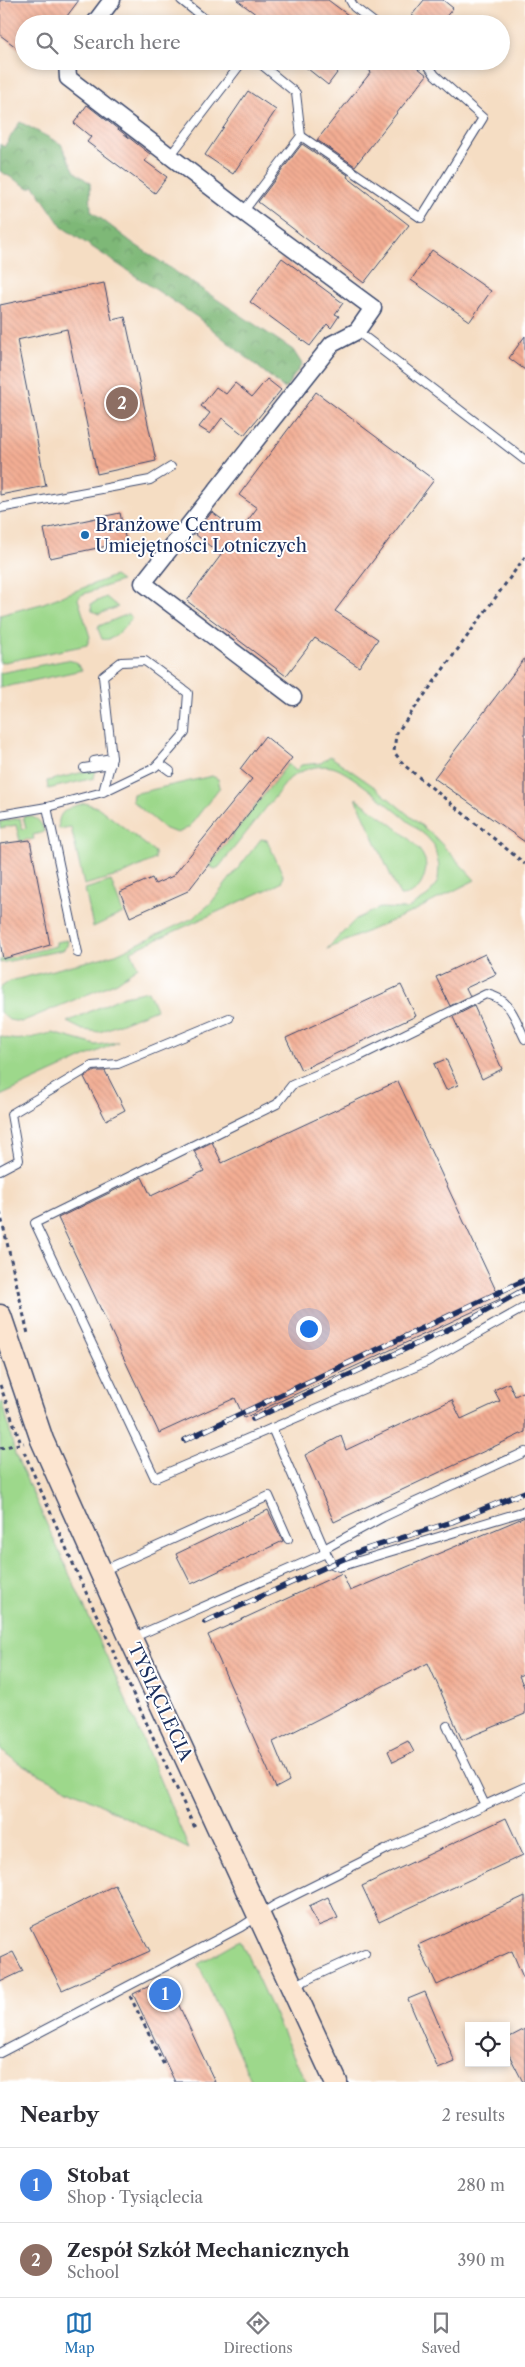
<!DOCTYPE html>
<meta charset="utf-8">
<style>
body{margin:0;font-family:"Libre Caslon Text",serif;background:#f2f2f3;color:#2b2b33}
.controls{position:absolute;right:15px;bottom:15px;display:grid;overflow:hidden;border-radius:0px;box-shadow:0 2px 8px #0003}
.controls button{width:45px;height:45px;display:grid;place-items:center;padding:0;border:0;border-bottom:1px solid #e1e1e2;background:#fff;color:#2b2b33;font:25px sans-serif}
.you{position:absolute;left:308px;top:1328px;width:18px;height:18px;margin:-12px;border:4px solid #fff;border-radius:50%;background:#1a73e8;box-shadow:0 0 0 8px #1a73e833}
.badge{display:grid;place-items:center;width:32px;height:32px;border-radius:50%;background:#1f6fb2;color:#fff;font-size:16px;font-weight:700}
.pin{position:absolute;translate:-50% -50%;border:2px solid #fff;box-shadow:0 1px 5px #0006}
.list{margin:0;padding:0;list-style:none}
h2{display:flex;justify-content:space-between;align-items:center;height:65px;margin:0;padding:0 20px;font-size:21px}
h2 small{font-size:16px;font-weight:400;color:#7c7c81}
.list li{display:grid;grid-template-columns:32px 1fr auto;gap:15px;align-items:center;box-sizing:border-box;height:75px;padding:0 20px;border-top:1px solid #e1e1e2}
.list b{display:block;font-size:19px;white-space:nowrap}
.list p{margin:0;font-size:16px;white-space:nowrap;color:#7c7c81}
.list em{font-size:16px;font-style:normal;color:#7c7c81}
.icon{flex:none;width:28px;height:28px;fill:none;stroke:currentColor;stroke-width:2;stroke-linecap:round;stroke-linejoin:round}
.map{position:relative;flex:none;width:525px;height:2082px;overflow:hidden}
.search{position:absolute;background:#fff;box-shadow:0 2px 8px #0003;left:15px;right:15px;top:15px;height:55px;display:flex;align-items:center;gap:12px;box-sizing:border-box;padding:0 18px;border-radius:28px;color:#7c7c81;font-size:19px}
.sheet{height:215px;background:#fff}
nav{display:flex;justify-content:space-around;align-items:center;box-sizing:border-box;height:70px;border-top:1px solid #e1e1e2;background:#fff;font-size:14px;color:#7c7c81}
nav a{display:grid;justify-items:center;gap:2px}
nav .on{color:#1f6fb2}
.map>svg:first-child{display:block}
.green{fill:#9dd88b;stroke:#5c8474}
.forest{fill:url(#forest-crowns);stroke:#4c746a}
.building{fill:url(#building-back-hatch)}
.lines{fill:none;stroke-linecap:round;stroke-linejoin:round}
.lane-casing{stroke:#3c496d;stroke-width:10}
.street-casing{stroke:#3c496d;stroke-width:19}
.secondary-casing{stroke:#3c496d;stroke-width:25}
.path{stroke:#3c496d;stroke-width:3;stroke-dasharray:4 4;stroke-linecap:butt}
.lane{stroke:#fff;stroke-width:8}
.street{stroke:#fff;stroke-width:16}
.secondary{stroke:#fce5d0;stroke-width:22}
.rail-casing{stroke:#1b2f5e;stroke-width:5.5}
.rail{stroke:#fff;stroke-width:4;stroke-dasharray:11;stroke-linecap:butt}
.poi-dot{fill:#1f6fb2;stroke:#fff;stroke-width:2}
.labels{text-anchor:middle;stroke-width:4;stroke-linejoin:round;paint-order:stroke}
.poi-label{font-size:18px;fill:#1b2f5e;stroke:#fff;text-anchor:start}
.street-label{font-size:18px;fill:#1b2f5e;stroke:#fff}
</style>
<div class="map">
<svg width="525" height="2082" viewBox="0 0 525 2082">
<defs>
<pattern id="forest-crowns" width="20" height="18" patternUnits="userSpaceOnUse" patternTransform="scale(1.25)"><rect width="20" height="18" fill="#7eb877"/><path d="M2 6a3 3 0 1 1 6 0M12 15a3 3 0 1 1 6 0" fill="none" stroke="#669665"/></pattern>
<pattern id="building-back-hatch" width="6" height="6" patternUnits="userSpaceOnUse" patternTransform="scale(1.25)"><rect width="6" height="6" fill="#f3ad93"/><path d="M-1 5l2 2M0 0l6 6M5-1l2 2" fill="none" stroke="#d09581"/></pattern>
</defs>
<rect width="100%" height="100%" fill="#fff"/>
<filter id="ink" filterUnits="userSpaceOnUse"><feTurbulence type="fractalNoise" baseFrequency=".02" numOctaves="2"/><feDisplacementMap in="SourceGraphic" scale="10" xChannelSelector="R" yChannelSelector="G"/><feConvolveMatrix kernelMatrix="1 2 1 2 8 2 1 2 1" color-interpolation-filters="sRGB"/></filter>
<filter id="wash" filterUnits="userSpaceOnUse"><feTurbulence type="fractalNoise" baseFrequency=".0096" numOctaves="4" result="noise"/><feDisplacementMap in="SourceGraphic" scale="20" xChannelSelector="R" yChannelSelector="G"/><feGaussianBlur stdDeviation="1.12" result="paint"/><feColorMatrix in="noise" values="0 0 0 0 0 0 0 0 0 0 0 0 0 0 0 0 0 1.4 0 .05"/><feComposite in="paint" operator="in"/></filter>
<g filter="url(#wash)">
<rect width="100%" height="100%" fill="#f5ddc3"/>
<g class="green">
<polygon points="114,576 121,581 81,595 78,599 90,637 87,645 0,663 0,615 41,604"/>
<polygon points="106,597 118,607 99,614 92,611 91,604"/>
<path d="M128 614 132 618C124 627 115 642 102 639L98 629 99 626Z"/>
<polygon points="67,660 76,662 82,670 0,688 0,673"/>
<path d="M330 756 376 788 434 836 475 880 414 911 327 949 356 919 380 908 407 909 428 896 438 881 439 866 434 845 426 836C407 821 351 771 332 767 316 764 301 770 289 779L219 867 215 869 209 866 288 764 296 771 301 765 321 763Z"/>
<polygon points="96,769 94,778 48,789 47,781"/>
<polygon points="212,776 218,779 220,787 189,827 178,833 165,829 132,801 133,794"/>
<path d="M356 798C374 813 418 839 425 860 427 868 425 875 422 882 418 891 409 896 400 896Z"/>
<path d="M85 803 99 808 155 852V859L121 875 84 885 71 827 59 829C56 810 70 807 85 803Z"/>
<path d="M27 816C37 817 42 822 44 832L33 835 34 839 20 841 16 825 0 828V822L20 818 22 829 26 828 23 817Z"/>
<polygon points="261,839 267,840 283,875 282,881 279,884 131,951 138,967 117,982 21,1022 9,1020 0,1012 0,988 10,981 116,954 193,918 210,904"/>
<polygon points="111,881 123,913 93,927 85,889"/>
<polygon points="68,940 67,946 63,950 0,963 0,960 56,946 56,942"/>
<polygon points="148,991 156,1009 100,1032 83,1030 67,1022 124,996"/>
<path d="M53 1033 96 1045 118 1042 0 1096V1036C19 1044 34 1036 53 1033Z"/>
<polygon points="3,1402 15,1454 124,1695 189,1849 25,1767 0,1750 0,1403"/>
<polygon points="240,1940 301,2072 307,2082 252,2082 198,1964"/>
</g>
<polygon class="forest" points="20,122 61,144 75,172 90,183 91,211 134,244 293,350 302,364 285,389 197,317 62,227 34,186 29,188 0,171 0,144 4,147"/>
<g id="blocks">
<g class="building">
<polygon points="0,0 79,0 61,24 24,24 24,53 0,35"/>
<polygon points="237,0 328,0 360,24 269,24"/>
<polygon points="424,0 443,0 453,8 440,24 423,24 412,15"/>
<polygon points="298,61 346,61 328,85"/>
<polygon points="358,61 409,61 427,75 355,166 317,140 371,72"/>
<polygon points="248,91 276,110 233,174 205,155"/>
<polygon points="87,105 150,154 145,161 167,177 155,193 87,142 91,137 74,123"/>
<polygon points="302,144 348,175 347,177 409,225 364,283 258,202"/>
<polygon points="432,250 491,291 470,321 411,280"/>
<polygon points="282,258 343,303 335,314 339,316 331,328 327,324 310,346 250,302"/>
<polygon points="104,283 112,320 125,317 156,461 97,474 67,329 17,340 46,486 0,495 0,305"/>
<polygon points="525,336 525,370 509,358"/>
<polygon points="267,379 281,390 244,435 222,418 210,434 199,427 210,413 201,406 216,387 226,394 235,383 252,397"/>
<polygon points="316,392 434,480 335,611 378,639 359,667 315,638 286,676 187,601 221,555 195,534 212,512 239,532 257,508 239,495"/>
<polygon points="120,513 126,542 50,558 44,529"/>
<polygon points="525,658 525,842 434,778"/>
<polygon points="265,736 292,758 188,891 130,917 120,892 152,878 155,884 173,876 252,779 240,769"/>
<polygon points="30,840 50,945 3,959 0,942 0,844"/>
<polygon points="485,954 496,974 466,988 470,996 450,1006 436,977"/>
<polygon points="401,985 416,1016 301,1070 286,1038"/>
<polygon points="474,1006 502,1069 482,1079 453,1017"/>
<polygon points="446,1059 458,1085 446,1090 434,1064"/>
<polygon points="95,1071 105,1071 125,1110 106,1120 84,1077"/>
<polygon points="398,1081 500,1299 244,1418 235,1398 159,1433 58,1218 142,1177 151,1196 204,1171 194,1151 212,1142 222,1163"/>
<polygon points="509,1383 515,1396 525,1391 525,1432 334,1522 305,1455 341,1436 346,1450 452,1400 461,1419 500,1401 494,1390"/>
<polygon points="268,1510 283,1541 191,1584 176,1554"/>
<polygon points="525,1517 525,1673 519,1676 525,1689 525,1714 462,1740 428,1663 273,1742 289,1781 276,1788 208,1635 342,1573 350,1591"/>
<polygon points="408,1741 414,1752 393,1762 388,1751"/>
<polygon points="506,1818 523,1855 379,1922 362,1886"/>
<polygon points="115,1885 150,1951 62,1990 30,1927"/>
<polygon points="525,1896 525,1982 512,1951 437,1985 418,1945"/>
<polygon points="328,1897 338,1918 318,1926 309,1906"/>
<polygon points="13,1952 23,1971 0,1982 0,1958"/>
<polygon points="166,1978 215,2082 175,2082 133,1994"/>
<polygon points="425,1992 455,2062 438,2069 408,1999"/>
<polygon points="525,2029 525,2082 523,2082 506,2049 506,2039"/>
</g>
</g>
</g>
<g filter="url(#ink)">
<use href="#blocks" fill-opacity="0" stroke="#3c496d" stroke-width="1"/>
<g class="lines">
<g class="lane-casing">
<g id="lane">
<polyline points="181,0 211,24"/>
<polyline points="350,0 354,7 376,24"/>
<polyline points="301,136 421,218 483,118 435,75 425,61"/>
<polyline points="170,156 243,61"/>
<polyline points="243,212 301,136 296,93 257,61"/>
<polyline points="357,331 525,460"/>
<polyline points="0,508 150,480 171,467"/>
<polyline points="94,761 112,758"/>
<polyline points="159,763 170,771"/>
<polyline points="84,768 111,764"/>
<polyline points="47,807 78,953"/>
<polyline points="0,815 47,807 103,792 155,767 159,763 185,733 188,693 145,661 121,662 103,676 112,758 103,792"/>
<path d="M525 1039C514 1017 511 999 486 994L358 1057 292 1085 277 1104 35 1223 155 1478 427 1362 525 1307"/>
<polyline points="0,1170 19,1160 11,1114 92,1066 118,1064 229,1018"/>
<polyline points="324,1549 383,1517 525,1452"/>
<polyline points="326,1553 332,1564 339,1567 525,1511"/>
<polyline points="102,1571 269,1496 288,1539"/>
<polyline points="132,1638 326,1553 272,1428"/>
<polyline points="447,1726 485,1805"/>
<polyline points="293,1986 365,1953"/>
<polyline points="0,2053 241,1927 275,1905 389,1848 525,1787"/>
</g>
</g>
<g class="street-casing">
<g id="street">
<polyline points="94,24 112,0"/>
<polyline points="67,61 68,78 243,212 373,308 357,331 332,344 143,583 293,697"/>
</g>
</g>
<g class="secondary-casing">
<polyline id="secondary" points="0,1316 42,1440 131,1639 336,2082"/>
</g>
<g class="path">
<polyline points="525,557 396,734 394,752 404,765 525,864"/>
<polyline points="0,1212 28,1334"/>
<polyline points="0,1385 20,1441"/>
<polyline points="0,1448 24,1443"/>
<polyline points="24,1452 78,1575 196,1830"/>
<polyline points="130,1996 165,2067"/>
</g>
<use href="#lane" class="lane"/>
<use href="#street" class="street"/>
<use href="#secondary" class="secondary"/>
<g class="rail-casing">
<g id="rail">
<polyline points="253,1419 475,1317 525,1289"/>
<polyline points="185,1440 525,1280"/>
<polyline points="205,1622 363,1550 452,1522 525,1492"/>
</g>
</g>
<use href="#rail" class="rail"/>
</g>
</g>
<circle class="poi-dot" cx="85" cy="535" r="5"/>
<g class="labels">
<g class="poi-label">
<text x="95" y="531">Branżowe Centrum<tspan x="95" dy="21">Umiejętności Lotniczych</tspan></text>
</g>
<g class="street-label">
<text transform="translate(160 1702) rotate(65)" y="6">TYSIĄCLECIA</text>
</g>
</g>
</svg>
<div class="controls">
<button><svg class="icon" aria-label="locate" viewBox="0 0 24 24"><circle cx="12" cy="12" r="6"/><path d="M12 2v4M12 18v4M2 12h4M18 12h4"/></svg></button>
</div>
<div class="you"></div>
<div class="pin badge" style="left:165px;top:1994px;background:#3f7fe0">1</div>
<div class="pin badge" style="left:122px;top:403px;background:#8d6e63">2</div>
<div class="search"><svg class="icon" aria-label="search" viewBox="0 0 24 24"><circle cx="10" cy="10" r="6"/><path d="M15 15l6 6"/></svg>Search here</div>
</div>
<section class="sheet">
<h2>Nearby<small>2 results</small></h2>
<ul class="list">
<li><span class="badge" style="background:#3f7fe0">1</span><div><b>Stobat</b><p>Shop · Tysiąclecia</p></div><em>280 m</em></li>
<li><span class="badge" style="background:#8d6e63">2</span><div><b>Zespół Szkół Mechanicznych</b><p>School</p></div><em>390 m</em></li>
</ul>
</section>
<nav>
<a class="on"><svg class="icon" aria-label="map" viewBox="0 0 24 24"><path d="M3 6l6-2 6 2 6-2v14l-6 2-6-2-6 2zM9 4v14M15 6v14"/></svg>Map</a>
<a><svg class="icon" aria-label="directions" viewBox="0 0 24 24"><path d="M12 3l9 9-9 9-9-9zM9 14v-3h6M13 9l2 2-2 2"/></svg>Directions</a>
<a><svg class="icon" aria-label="saved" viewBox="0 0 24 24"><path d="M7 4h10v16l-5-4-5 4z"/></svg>Saved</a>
</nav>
